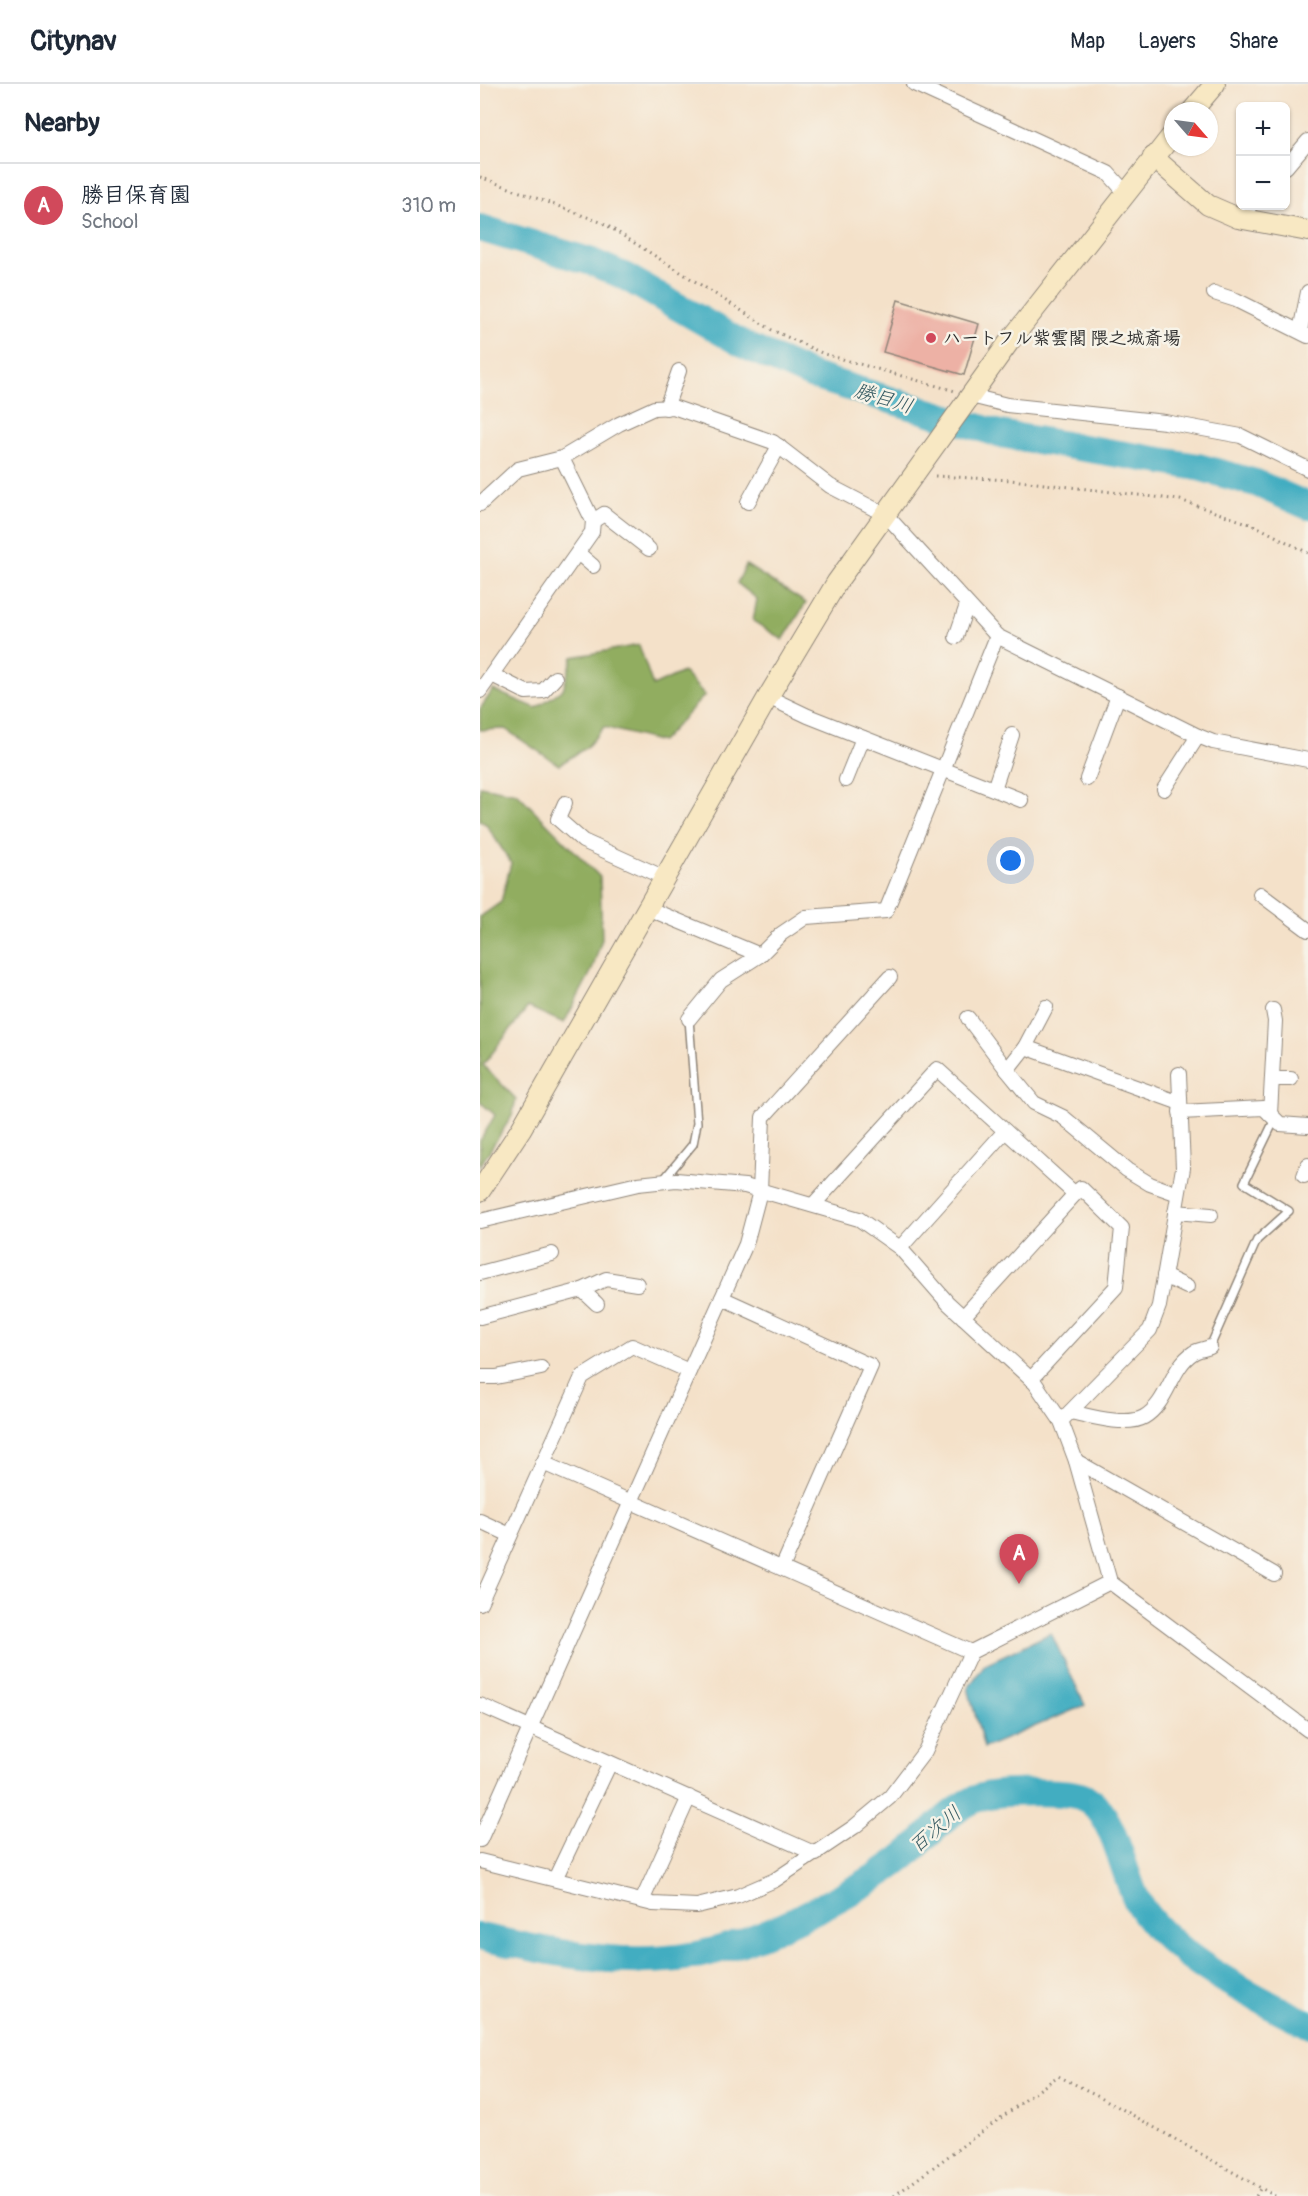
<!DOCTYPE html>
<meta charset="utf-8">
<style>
body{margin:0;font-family:Pangolin,"Klee One",sans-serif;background:#f6f6f7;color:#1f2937}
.controls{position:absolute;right:18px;top:18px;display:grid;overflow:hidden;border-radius:9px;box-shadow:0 2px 4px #0004}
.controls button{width:54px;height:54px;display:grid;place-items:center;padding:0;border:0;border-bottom:2px solid #e0e1e3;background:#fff;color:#1f2937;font:30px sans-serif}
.compass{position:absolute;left:684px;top:18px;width:54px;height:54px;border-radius:50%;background:#fff;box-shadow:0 2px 4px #0004;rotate:118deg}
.you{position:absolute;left:531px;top:777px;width:21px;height:21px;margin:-15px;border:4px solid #fff;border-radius:50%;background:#1a73e8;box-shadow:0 0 0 9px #1a73e833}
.badge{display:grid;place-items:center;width:39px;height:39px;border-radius:50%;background:#d1495b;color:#fff;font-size:20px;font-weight:700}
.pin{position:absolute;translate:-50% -50px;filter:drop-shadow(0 2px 3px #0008)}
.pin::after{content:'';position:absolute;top:32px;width:21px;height:18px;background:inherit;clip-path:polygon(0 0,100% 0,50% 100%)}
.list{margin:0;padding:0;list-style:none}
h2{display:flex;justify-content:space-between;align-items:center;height:78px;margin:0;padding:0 24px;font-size:26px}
h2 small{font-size:20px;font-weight:400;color:#747a83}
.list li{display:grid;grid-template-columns:39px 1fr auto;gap:18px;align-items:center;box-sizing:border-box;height:84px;padding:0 24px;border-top:2px solid #e0e1e3}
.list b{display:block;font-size:22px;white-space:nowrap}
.list p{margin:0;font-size:20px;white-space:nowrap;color:#747a83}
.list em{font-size:20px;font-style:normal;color:#747a83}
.map{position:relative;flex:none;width:828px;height:2112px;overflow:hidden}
header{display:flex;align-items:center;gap:36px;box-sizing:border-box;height:84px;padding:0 30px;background:#fff;border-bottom:2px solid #e0e1e3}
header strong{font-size:28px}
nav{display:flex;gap:33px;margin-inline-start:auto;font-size:21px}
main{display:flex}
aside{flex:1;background:#fff}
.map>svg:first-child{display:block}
.forest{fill:#91ad60;stroke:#5e6c46;stroke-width:1.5}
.water{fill:#42adc1;stroke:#366c76;stroke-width:1.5}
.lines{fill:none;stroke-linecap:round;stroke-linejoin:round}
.river{stroke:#42adc1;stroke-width:28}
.building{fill:#edb1a5}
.lane-casing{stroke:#90867a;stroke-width:10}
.street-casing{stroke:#90867a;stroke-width:16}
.secondary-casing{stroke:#90867a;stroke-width:22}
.path{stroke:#90867a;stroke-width:3;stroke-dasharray:1.5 4.5;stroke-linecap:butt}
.lane{stroke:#fff;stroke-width:7}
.street{stroke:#fff;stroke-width:14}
.secondary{stroke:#f8e8c3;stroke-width:20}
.poi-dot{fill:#d1495b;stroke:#f7f3e8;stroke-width:2}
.labels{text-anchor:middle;stroke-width:5;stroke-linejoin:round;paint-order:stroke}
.poi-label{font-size:18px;font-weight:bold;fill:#2b2b2b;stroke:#f7f3e8;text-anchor:start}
.water-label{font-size:20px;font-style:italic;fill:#335860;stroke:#f7f3e8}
</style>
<header>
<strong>Citynav</strong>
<nav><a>Map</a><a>Layers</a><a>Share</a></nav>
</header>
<main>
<aside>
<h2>Nearby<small></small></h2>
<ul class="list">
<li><span class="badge">A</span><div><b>勝目保育園</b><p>School</p></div><em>310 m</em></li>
</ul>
</aside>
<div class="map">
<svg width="828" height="2112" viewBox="0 0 828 2112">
<rect width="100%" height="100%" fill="#f7f3e8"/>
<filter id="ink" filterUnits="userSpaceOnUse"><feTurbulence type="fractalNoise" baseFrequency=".0167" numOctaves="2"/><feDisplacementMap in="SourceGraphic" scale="12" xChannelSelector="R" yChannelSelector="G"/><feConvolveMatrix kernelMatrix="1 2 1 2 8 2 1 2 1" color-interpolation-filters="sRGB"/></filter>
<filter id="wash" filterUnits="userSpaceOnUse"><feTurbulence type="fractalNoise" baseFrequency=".008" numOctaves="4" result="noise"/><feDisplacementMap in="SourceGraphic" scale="24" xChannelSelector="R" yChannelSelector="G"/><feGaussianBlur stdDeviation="1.35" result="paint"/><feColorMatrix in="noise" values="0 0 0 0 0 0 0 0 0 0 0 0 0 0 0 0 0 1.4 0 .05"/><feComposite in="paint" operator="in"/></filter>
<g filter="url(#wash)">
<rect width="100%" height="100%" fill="#f4e1c9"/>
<g class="forest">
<polygon points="266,481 326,519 303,556 273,537 277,515 257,499"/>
<polygon points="159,561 173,602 203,588 225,611 181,658 124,643 107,663 79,681 25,645 0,646 0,625 13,606 56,624 83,605 93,573"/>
<polygon points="0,702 37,709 120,793 122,855 112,886 84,939 48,923 3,981 36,1015 32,1032 0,1082 0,1057 15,1031 0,1018 0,833 21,818 31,779 6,740 0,737"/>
</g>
<polygon class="water" points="571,1549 605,1621 504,1664 488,1604 505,1580"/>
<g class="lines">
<g class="river">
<polyline points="0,144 112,178 144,192 268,263 333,292 520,350 718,383 776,399 828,422"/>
<path d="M0 1853C78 1869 156 1888 234 1867 287 1853 371 1811 416 1779 444 1759 468 1724 501 1713 520 1707 581 1707 600 1712 636 1723 642 1793 660 1822 693 1874 774 1913 828 1940"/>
</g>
</g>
<g id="blocks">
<polygon class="building" points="418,216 499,240 484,291 403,268"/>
</g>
</g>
<g filter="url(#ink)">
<use href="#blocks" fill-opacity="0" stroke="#90867a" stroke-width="1.5"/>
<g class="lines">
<g class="lane-casing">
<g id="lane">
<polyline points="184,1095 213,1060 217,1039 209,935"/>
<polyline points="730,1263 777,1156 809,1127 764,1099 795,1035"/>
</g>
</g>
<g class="street-casing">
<g id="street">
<polyline points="434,0 628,89 645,108"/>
<polyline points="806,83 828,57"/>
<polyline points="758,134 770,122"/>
<polyline points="734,209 756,216 828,252"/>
<polyline points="820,247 828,208"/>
<polyline points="491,312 527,321 685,338 761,352 828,385"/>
<polyline points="186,324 199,287"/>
<polyline points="268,418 299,362"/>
<polyline points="0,420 38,385 82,374 139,340 174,324 193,323 293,358 350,402 406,431 517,552 718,652 733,658 828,676"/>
<polyline points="113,437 124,430 169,465"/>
<polyline points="98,469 113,482"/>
<polyline points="476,553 487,521"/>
<polyline points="12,591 46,608 63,607 75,594"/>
<polyline points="0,607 112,448 113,437 82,374"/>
<polyline points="288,613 328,632 541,716"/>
<polyline points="607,695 638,612"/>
<polyline points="366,696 383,654"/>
<polyline points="514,705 532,651"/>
<polyline points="684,705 718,652"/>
<polyline points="85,719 78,735 103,757 185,794"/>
<polyline points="780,810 828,846"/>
<polyline points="167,824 280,871 241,896 209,935"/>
<polyline points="280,871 301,850 326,833 406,827 517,552"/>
<polyline points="566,923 545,963 700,1019"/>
<polyline points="488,934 527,986 545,963"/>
<polyline points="527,986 554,1019 583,1033 647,1086 670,1100 698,1110"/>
<polyline points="792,995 811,995"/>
<polyline points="700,1028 784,1024 800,1040 828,1042"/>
<polyline points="790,1030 795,937 793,926"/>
<polyline points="824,1092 828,1081"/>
<polyline points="333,1121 457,985 595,1110 601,1104 642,1144 636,1203 551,1295"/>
<polyline points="695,1128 731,1131"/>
<polyline points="0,1137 158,1100 196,1096 265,1102 379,1135 420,1164 468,1219 555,1299 581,1337 596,1377 630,1498 828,1646"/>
<polyline points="420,1164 525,1047"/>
<polyline points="0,1189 72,1170"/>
<polyline points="684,1192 707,1203"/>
<polyline points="102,1206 126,1195 157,1200"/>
<polyline points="242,1214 391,1282 302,1484"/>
<polyline points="0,1233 102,1206 117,1220"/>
<polyline points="483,1233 595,1110"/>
<polyline points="0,1293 16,1293 61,1284"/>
<path d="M590 1328C609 1332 647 1343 664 1333 689 1318 690 1284 713 1269 717 1266 725 1265 730 1263"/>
<polyline points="581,1337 670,1246 679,1222 703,1084 699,990"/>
<polyline points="596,1377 794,1490"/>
<polyline points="63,1379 491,1568"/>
<polyline points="0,1437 30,1451"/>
<polyline points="0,1519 102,1293 152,1262 209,1287"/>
<polyline points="0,1621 336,1770"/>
<polyline points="0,1756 266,1160 280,1107 283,1033 410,893"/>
<polyline points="0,1777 173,1820 217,1822 258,1812 295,1796 374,1743 410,1713 445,1667 491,1568 630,1498"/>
<polyline points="75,1795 130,1679"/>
<polyline points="162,1817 209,1713"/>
</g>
</g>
<g class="secondary-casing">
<g id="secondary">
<polyline points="712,27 735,0"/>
<polyline points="673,73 728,121 758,134 828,147"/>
<polyline points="0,1107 41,1045 288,613 357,498 529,258 693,50"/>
</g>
</g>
<g class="path">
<polyline points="0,93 123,139 292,246 344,270 475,307"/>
<polyline points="455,392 531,396 700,416 776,442 828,469"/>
<polyline points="414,2112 578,1992 619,2012 795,2112"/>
<polyline points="776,2112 780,2105"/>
</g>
<use href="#lane" class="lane"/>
<use href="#street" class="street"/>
<use href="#secondary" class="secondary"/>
</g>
</g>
<circle class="poi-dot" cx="451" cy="254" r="6"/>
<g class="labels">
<g class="poi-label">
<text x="463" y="260">ハートフル紫雲閣 隈之城斎場</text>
</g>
<g class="water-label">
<text transform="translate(404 314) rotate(17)" y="7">勝目川</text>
<text transform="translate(455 1745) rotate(-40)" y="7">百次川</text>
</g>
</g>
</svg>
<div class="controls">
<button>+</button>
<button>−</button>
</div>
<svg class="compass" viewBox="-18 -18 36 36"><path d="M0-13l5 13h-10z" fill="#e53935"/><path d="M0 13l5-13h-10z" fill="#747a83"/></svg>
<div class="you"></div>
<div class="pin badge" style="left:539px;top:1500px">A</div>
</div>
</main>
